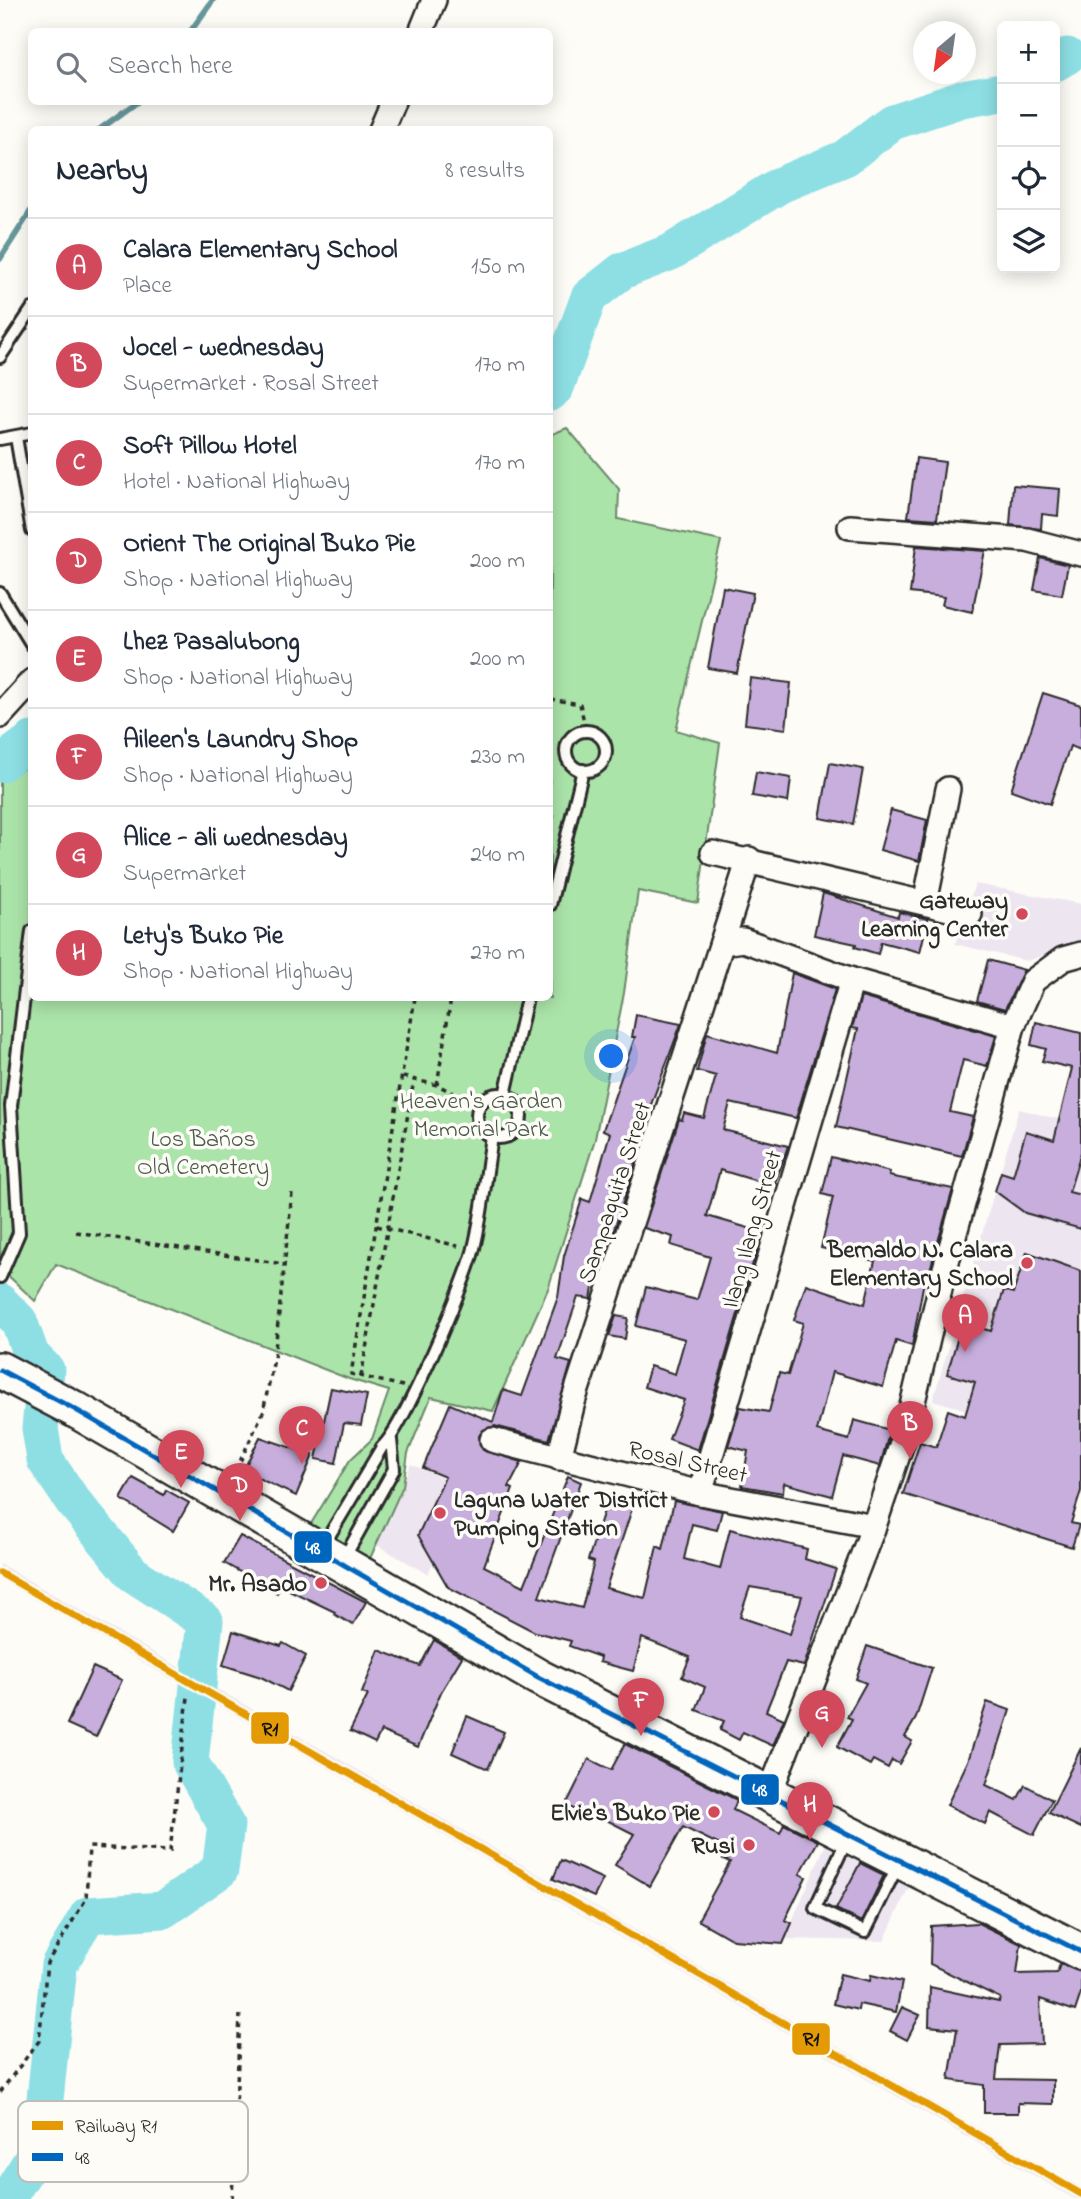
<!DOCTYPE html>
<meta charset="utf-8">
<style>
body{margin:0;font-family:"Indie Flower",sans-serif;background:#f2f2f3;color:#1f2937}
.controls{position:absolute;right:21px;top:21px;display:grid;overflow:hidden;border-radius:10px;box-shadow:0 4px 18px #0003}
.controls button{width:63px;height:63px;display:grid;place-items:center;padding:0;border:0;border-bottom:2px solid #e0e1e3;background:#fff;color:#1f2937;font:35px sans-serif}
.compass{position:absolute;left:913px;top:21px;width:63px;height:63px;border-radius:50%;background:#fff;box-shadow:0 4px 18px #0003;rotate:209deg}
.you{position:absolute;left:612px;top:1057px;width:24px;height:24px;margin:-18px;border:5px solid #fff;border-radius:50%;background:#1a73e8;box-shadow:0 0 0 10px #1a73e833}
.badge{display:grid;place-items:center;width:46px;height:46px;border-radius:50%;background:#d1495b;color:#fff;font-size:23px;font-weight:700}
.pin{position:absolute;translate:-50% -58px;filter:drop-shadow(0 2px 4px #0008)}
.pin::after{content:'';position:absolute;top:37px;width:24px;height:21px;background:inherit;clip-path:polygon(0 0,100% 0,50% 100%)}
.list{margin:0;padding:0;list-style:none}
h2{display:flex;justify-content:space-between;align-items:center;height:91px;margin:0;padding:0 28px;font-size:30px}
h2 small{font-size:23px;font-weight:400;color:#747a83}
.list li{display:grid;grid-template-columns:46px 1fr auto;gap:21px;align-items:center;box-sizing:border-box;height:98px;padding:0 28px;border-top:2px solid #e0e1e3}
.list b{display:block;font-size:26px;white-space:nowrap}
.list p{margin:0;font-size:23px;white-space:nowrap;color:#747a83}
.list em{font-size:23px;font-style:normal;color:#747a83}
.icon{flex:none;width:38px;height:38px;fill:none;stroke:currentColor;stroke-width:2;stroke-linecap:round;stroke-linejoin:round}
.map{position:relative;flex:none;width:1081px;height:2199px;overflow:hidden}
.search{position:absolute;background:#fff;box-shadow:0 4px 18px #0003;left:28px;top:28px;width:525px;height:77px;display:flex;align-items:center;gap:18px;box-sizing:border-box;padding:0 24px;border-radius:10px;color:#747a83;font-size:26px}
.panel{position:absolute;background:#fff;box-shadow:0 4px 18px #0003;left:28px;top:126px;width:525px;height:875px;border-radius:10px}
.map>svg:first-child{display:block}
.built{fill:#ede5ef}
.green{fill:#abe4a9;stroke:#6b886a;stroke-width:2}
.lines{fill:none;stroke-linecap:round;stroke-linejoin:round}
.stream{stroke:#66979a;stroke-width:6}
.river{stroke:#8ddfe4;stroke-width:37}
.building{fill:#c7aedc;stroke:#2b2b2b;stroke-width:2;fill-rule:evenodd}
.service-casing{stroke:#2b2b2b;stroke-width:16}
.minor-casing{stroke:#2b2b2b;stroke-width:28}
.primary-casing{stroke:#2b2b2b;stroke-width:40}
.path{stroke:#2b2b2b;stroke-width:3.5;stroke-dasharray:5 5;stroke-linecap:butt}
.service{stroke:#fdfcf7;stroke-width:10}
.minor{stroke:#fdfcf7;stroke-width:23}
.primary{stroke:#fdfcf7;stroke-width:35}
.bus-1-casing{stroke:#fdfcf7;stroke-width:10}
.bus-1{stroke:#0065bd;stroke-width:5}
.rail-1-casing{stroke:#fdfcf7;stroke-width:12}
.rail-1{stroke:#e39a04;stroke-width:7}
.poi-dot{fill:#d1495b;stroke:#fdfcf7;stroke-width:2.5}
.labels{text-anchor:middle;stroke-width:7;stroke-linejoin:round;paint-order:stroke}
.poi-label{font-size:24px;font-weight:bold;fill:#2b2b2b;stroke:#fdfcf7;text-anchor:end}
.park-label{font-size:24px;fill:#4b594a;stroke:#fdfcf7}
.street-label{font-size:24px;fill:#2b2b2b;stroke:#fdfcf7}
.key{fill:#fdfcf7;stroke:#bebdba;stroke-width:2}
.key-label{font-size:19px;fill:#2b2b2b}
.line-badge{stroke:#fdfcf7;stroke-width:2.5}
.badge-label{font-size:19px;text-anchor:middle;font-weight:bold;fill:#fff}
.pale-badge-label{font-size:19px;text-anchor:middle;font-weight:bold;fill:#111}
</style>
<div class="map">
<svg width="1081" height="2199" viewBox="0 0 1081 2199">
<rect width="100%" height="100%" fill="#fdfcf7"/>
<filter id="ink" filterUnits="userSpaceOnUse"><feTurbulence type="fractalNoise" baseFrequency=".0143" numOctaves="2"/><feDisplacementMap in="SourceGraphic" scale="14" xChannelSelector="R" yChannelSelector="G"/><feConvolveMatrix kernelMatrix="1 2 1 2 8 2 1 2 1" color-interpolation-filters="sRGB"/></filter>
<g filter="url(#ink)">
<g class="built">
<polygon points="975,884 1081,904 1081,942 1027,961 955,944"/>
<polygon points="1019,1109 1081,1125 1081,1444 933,1400"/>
<polygon points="411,1464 463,1488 428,1574 377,1545"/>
<polygon points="0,1564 180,1668 173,1680 0,1580"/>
<polygon points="212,1686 1081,2187 1081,2199 1075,2199 205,1698"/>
<polygon points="833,1828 917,1869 884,1941 784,1939"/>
</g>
<polygon class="green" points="567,428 619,489 618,519 721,541 676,730 720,743 698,903 638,891 624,993 595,1139 548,1289 493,1411 431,1397 408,1453 403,1486 362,1576 301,1540 350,1460 372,1439 389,1391 349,1379 56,1264 35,1301 0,1268 0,778 31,766 32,998 550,998 550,435"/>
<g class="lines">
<g class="stream">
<polyline points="190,32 213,0"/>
<polyline points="99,130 137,102"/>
<polyline points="0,259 32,209"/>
</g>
<g class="river">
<polyline points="1055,63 1067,56"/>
<polyline points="550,393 556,387 589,297 622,271 671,252 780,185 845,158 892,122 962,99 1002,92"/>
<polyline points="0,764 32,740"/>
<polyline points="0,1302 19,1321 31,1355 46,1370 40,1428 45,1460 72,1500 133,1574 205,1621 190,1762 226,1825 220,1870 163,1910 88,1915 59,1965 40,2147 7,2199"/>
</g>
</g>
<g class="building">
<polygon points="916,458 945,462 937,519 908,517"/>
<polygon points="1013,485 1060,489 1058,516 1042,514 1041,529 1010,525"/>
<polygon points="916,546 985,551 972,612 942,605 944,597 910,593"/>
<polygon points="1040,558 1068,565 1062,595 1034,590"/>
<polygon points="723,587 753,593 737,673 708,668"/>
<polygon points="750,678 791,683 786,729 745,724"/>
<polygon points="1043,693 1081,705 1081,750 1070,746 1050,804 1011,790"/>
<polygon points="830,763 863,769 853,824 820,818"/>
<polygon points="756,772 791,778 788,802 752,796"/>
<polygon points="891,810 927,820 919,861 880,850"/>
<polygon points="823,893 898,917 899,912 928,919 920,952 881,942 878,954 855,947 856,944 814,935"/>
<polygon points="988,960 1024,970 1005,1009 977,1001"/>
<polygon points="792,973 835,989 796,1118 730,1103 723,1130 788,1146 774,1186 720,1170 707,1216 762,1232 698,1450 669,1439 684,1400 644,1387 650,1366 675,1374 685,1339 636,1326 646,1287 697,1300 710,1257 671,1245 673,1237 644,1228 679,1119 682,1120 684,1113 704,1118 716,1076 697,1071 707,1033 777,1053"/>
<polygon points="861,997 996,1036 987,1066 963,1060 950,1112 973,1117 962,1156 836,1127 858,1029 852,1028"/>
<path d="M636 1015 681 1024 649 1110 652 1111 602 1268 597 1266 591 1299 578 1297 557 1359 571 1363 549 1440 495 1426 483 1430 479 1436 483 1450 522 1462 509 1487 513 1489 484 1566 524 1586 568 1476 581 1482 539 1597 582 1608 594 1562 588 1560 609 1495 634 1503 606 1588 645 1598 657 1546 663 1549 674 1501 722 1511 717 1530 692 1524 684 1559 720 1569 730 1529 807 1549 805 1559 836 1569 804 1666 786 1662 766 1711 784 1719 773 1746 743 1732 739 1740 720 1730 724 1721 696 1710 705 1687 682 1677 690 1657 642 1638 633 1671 599 1662 600 1657 569 1646 571 1641 535 1632 448 1587 418 1535 445 1477 423 1468 450 1404 493 1422 503 1390 522 1396 558 1297 564 1256 582 1199 590 1202 610 1133 603 1130 635 1037H632ZM750 1587 802 1596 790 1634 740 1617Z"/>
<polygon points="1036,1022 1081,1033 1081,1152 1069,1192 1081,1195 1081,1229 1025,1213 995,1191 1001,1172 1013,1176 1026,1131 1054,1140 1072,1068 1042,1061 1046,1049 1031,1045"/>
<polygon points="831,1157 890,1172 889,1176 953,1189 930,1270 926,1270 912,1346 896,1341 883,1387 832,1372 817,1431 849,1440 854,1420 890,1430 880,1466 843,1456 832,1496 784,1483 783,1493 742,1486 748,1451 728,1446 740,1407 769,1412 779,1373 788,1375 803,1323 794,1320 806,1284 865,1304 875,1261 821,1248 833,1197 822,1194"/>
<polygon points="1027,1252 1081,1271 1081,1491 1071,1523 1079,1525 1072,1547 903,1494 920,1442 936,1447 948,1410 965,1416 975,1382 947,1374 962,1323 991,1331 1004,1290 1013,1293"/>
<polygon points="616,1316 628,1318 625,1339 609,1336"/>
<polygon points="331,1388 367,1395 361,1425 344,1423 336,1463 316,1459"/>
<polygon points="260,1437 313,1455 296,1496 243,1471"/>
<polygon points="133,1478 164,1495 166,1490 189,1503 173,1531 121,1499"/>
<polygon points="240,1536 366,1602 353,1625 334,1614 335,1612 281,1586 277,1593 224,1563"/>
<polygon points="233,1631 281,1646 283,1643 306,1656 288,1691 261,1677 223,1665"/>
<polygon points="434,1640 462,1657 441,1692 418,1747 381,1731 375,1743 350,1731 368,1695 362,1693 379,1650 420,1666"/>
<polygon points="867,1646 932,1668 916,1718 905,1737 912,1741 899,1764 892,1760 888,1768 873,1760 870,1765 837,1747 852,1719 847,1717 866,1683 856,1679"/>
<polygon points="93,1667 122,1680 96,1737 67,1724"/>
<polygon points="987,1702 1010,1710 986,1785 1017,1800 1025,1785 1052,1800 1034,1835 990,1812 985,1824 947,1805 968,1761"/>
<polygon points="467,1716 504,1732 488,1769 452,1753"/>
<polygon points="625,1744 737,1800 733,1810 780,1833 784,1824 818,1841 800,1874 806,1877 785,1920 792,1923 783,1944 733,1940 698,1920 730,1862 723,1859 728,1849 683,1827 650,1886 615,1865 634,1834 589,1811 586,1816 566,1805 589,1759 611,1770"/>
<polygon points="1081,1748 1081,1828 1049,1813"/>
<polygon points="561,1860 603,1879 594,1897 553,1879"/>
<polygon points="860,1863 884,1875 861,1922 836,1909"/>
<polygon points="978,1923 1021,1944 1017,1974 1057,1973 1060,1964 1081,1972 1081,1993 1075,2011 1040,1999 1042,2044 1000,2045 996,2079 1053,2080 1053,2104 1018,2103 1018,2113 984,2113 984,2085 949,2080 957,2029 929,2026 930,1987 999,2002 1000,1998 930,1964 931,1926"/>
<polygon points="840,1974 870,1981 871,1975 902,1982 896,2012 859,2004 858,2010 833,2004"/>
<polygon points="902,2007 920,2015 907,2040 890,2031"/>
</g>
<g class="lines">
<g class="service-casing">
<g id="service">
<polyline points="0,357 32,309"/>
<polyline points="16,437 32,531"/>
<polyline points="0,439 32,433"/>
<polyline points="0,593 32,645"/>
<circle cx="586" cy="751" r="20"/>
<polyline points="550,905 583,770"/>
<circle cx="499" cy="1116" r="22"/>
<polyline points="505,1095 527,998"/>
<polyline points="0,1277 19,1233 11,1106 32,931"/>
<path d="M323 1546 382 1447C403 1429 467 1279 474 1248 483 1212 486 1173 492 1137"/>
<polyline points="343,1560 394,1469 391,1440"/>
<polyline points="847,1839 815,1908 865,1932 899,1863"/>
</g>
</g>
<g class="minor-casing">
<g id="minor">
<polyline points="421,32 434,0"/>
<polyline points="381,130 393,102"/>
<polyline points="850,527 1027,540 1081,554"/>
<polyline points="0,716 32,681"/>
<polyline points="713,853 970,914"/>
<polyline points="925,903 948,789"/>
<polyline points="722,943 743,940 852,980 1013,1026"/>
<polyline points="492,1440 700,1493 874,1526"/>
<polyline points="559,1458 573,1402 749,859"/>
<polyline points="700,1493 852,980"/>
<polyline points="769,1795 874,1526 906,1431 944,1272 1013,1026 1033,981 1063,959 1081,954"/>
</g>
</g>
<g class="primary-casing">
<polyline id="primary" points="0,1370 76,1410 538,1677 1081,1952"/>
</g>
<g class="path">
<polyline points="550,699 580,704 586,731"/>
<polyline points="550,816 558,818"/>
<polyline points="403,1077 437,1085 479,1105"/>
<polyline points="437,1085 451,998"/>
<polyline points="377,1226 458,1246"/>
<polyline points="76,1232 283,1264"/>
<polyline points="361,1377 414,1080"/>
<polyline points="403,1386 351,1374 415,998"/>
<polyline points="236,1470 263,1412 274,1359 292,1193"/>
<polyline points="0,2092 39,2041 47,1963 86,1899 89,1847 170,1851 188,1697"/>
<polyline points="232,2199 240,2015"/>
</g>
<use href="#service" class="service"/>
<use href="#minor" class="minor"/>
<use href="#primary" class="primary"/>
<g class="bus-1-casing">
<polyline id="bus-1" points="0,1370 76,1410 538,1677 1081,1952"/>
</g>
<use href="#bus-1" class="bus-1"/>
<g class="rail-1-casing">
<polyline id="rail-1" points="0,1573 1081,2194"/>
</g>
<use href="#rail-1" class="rail-1"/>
</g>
</g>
<g class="poi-dot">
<circle cx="1022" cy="914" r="7"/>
<circle cx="1027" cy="1263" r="7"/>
<circle cx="440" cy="1513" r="7"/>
<circle cx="321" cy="1583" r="7"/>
<circle cx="714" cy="1812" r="7"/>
<circle cx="749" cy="1845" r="7"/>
</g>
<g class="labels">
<g class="poi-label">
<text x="1008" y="908">Gateway<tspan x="1008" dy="28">Learning Center</tspan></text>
<text x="1013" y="1257">Bernaldo N. Calara<tspan x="1013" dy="28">Elementary School</tspan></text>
<text x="454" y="1507" text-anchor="start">Laguna Water District<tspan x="454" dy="28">Pumping Station</tspan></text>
<text x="307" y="1591">Mr. Asado</text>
<text x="700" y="1820">Elvie's Buko Pie</text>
<text x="735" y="1853">Rusi</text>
</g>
<g class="park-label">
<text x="481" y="1108">Heaven's Garden<tspan x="481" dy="28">Memorial Park</tspan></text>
<text x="203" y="1146">Los Baños<tspan x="203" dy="28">Old Cemetery</tspan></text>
</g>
<g class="street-label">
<text transform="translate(614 1192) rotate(-72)" y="8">Sampaguita Street</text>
<text transform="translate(751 1229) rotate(-74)" y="8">Ilang Ilang Street</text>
<text transform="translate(688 1461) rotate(13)" y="8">Rosal Street</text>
</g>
</g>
<rect x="18" y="2101" width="230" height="81" rx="10" class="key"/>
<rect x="32" y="2121" width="31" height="9" fill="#e39a04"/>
<rect x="32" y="2153" width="31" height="8" fill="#0065bd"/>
<g class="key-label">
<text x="75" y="2132">Railway R1</text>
<text x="75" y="2164">48</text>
</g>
<g class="line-badge">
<rect x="293" y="1530" width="40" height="34" rx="7" fill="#0065bd"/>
<rect x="250" y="1711" width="40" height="34" rx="7" fill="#e39a04"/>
<rect x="740" y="1773" width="40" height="33" rx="7" fill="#0065bd"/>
<rect x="791" y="2022" width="40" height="34" rx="7" fill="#e39a04"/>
</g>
<g class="badge-label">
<text x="313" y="1554">48</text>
<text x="760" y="1796">48</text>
</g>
<g class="pale-badge-label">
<text x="270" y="1735">R1</text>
<text x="811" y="2045">R1</text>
</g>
</svg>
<div class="controls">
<button>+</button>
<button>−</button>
<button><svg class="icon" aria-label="locate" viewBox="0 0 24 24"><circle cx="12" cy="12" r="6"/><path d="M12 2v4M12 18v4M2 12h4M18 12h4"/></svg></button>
<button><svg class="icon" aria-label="layers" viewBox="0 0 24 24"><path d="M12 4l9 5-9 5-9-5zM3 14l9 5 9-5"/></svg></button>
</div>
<svg class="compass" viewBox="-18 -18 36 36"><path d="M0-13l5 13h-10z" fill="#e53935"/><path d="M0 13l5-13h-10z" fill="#747a83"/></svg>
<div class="you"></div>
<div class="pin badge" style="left:965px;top:1352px">A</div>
<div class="pin badge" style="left:910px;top:1459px">B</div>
<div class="pin badge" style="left:302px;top:1464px">C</div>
<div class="pin badge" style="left:240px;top:1521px">D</div>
<div class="pin badge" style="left:181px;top:1488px">E</div>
<div class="pin badge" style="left:641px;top:1736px">F</div>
<div class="pin badge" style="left:822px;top:1748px">G</div>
<div class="pin badge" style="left:810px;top:1840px">H</div>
<div class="search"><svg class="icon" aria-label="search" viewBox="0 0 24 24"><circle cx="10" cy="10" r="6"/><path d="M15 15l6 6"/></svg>Search here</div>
<section class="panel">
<h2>Nearby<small>8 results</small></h2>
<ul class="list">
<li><span class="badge">A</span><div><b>Calara Elementary School</b><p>Place</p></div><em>150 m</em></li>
<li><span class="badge">B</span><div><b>Jocel - wednesday</b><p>Supermarket · Rosal Street</p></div><em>170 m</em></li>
<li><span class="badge">C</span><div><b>Soft Pillow Hotel</b><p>Hotel · National Highway</p></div><em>170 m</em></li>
<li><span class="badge">D</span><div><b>Orient The Original Buko Pie</b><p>Shop · National Highway</p></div><em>200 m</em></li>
<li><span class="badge">E</span><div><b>Lhez Pasalubong</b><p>Shop · National Highway</p></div><em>200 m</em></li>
<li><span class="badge">F</span><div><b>Aileen's Laundry Shop</b><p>Shop · National Highway</p></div><em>230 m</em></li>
<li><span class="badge">G</span><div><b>Alice - ali wednesday</b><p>Supermarket</p></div><em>240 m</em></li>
<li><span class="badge">H</span><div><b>Lety's Buko Pie</b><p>Shop · National Highway</p></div><em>270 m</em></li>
</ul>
</section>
</div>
